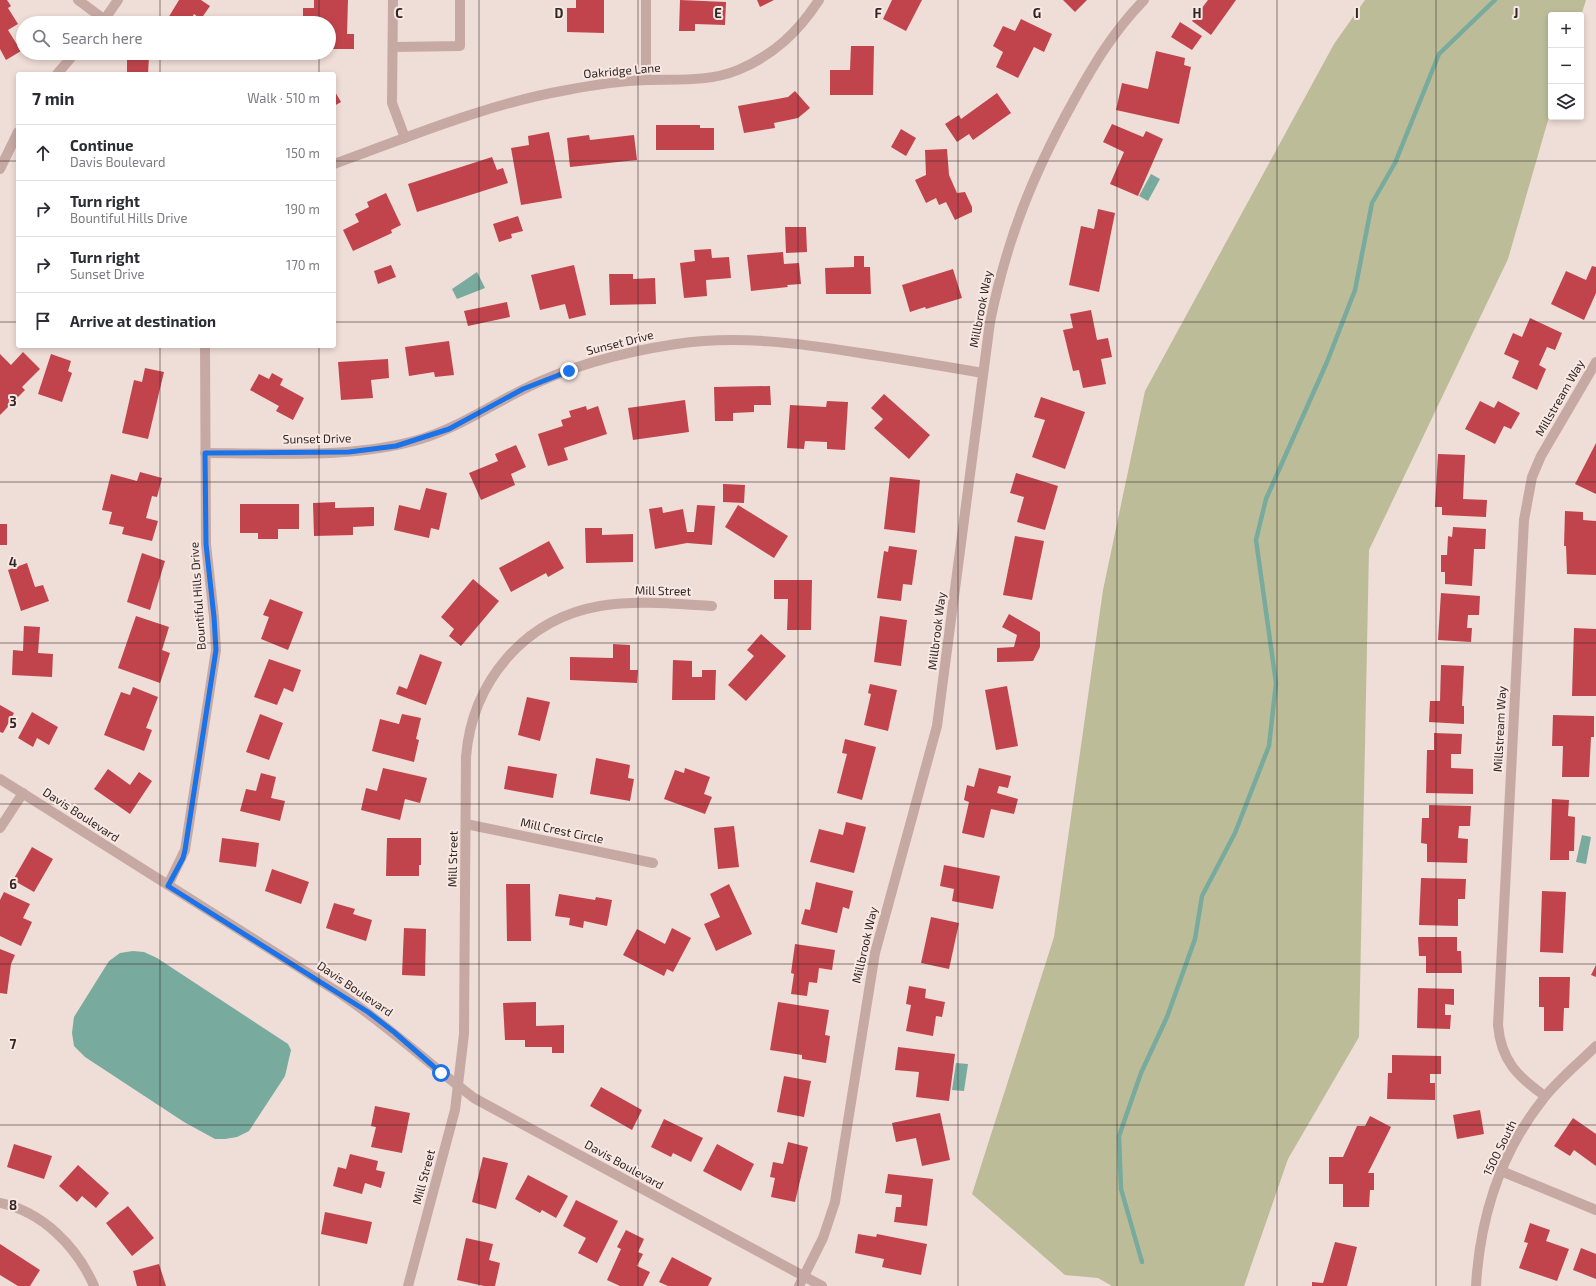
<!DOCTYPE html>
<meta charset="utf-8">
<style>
body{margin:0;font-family:"Exo 2",sans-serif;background:#f7f7f7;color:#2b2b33}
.controls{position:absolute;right:12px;top:12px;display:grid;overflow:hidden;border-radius:4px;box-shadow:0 2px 6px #0003}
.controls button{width:36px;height:36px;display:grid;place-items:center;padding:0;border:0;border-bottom:1px solid #e1e1e2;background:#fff;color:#2b2b33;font:20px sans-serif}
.stop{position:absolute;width:12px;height:12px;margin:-9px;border:3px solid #1a73e8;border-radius:50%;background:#fff}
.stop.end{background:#1a73e8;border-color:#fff;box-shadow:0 1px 4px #0008}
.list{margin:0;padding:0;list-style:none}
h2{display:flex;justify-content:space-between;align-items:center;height:52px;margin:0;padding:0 16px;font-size:17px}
h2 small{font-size:13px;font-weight:400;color:#7c7c81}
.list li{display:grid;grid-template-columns:26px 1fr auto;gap:12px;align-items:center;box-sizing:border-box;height:56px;padding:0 16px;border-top:1px solid #e1e1e2}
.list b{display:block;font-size:15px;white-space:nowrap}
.list p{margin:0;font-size:13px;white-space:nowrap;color:#7c7c81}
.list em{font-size:13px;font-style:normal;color:#7c7c81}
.icon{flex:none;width:22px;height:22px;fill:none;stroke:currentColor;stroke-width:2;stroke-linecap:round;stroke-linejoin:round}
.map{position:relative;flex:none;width:1596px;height:1286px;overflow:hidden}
.search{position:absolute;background:#fff;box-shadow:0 2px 6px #0003;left:16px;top:16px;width:320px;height:44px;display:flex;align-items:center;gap:10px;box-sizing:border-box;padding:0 14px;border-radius:22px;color:#7c7c81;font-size:15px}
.panel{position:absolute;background:#fff;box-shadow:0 2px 6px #0003;left:16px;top:72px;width:320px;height:276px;border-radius:4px}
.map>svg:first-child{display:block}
.green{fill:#bcbd98}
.water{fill:#78ab9d}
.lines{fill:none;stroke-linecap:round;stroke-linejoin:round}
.stream{stroke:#78ab9d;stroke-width:4.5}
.building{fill:#c1444c}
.minor{stroke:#c7a9a4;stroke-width:10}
.route{stroke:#1a73e8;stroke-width:5}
.grid{fill:none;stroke:#322625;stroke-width:1;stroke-opacity:0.55}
.labels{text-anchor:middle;stroke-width:4;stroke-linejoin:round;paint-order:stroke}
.street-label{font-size:12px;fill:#322625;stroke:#f8e8e3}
.grid-label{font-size:13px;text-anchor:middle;font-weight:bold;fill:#322625;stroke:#f8e8e3;stroke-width:4;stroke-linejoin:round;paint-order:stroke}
</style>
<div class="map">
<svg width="1596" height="1286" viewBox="0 0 1596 1286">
<rect width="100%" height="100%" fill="#efddd7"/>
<polygon class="green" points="1365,0 1586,0 1581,16 1551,15 1551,110 1508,259 1369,550 1359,1037 1288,1159 1244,1286 1112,1286 1098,1278 1065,1275 972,1194 1054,937 1103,590 1145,391 1334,44"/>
<g class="water">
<polygon points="1151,174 1160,179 1148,201 1139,196"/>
<polygon points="477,272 485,288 457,299 452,289"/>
<polygon points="1582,835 1591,837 1586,864 1576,862"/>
<polygon points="133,951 144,952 157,958 288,1044 291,1050 285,1076 249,1131 237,1137 225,1139 215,1139 184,1122 85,1057 74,1046 72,1033 74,1017 109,961 120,953"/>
<polygon points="956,1063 968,1064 964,1091 952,1090"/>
</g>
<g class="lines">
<polyline class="stream" points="1142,1262 1121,1189 1119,1136 1141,1073 1167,1017 1195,939 1202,896 1235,833 1269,746 1276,683 1256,540 1266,499 1327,362 1355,290 1372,203 1395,163 1439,54 1495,0"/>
</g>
<g class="building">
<polygon points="0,0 7,0 11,6 8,8 18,24 8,30 21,51 6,60 0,49"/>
<polygon points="179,0 201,0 210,6 201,19 194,14 189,23 165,23"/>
<polygon points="314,0 348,0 347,34 354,34 354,49 329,49 329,23 303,23 303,8 314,8"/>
<polygon points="576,0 604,0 604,33 567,32 567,8 576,8"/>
<polygon points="680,0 726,2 725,25 695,24 695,31 679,31"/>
<polygon points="757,0 774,0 760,7"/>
<polygon points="892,0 922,0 906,31 883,19"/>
<polygon points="1063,0 1087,0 1075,12"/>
<polygon points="1208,0 1236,0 1211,35 1192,21"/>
<polygon points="1021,19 1052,34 1044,52 1034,47 1018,78 996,67 1003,52 993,46 1003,26 1015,31"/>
<polygon points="1180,22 1202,36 1192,50 1171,37"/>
<polygon points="851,46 874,46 873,95 830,95 830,70 850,70"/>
<polygon points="1156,51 1185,58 1184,65 1191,67 1179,124 1116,110 1122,83 1148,89"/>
<polygon points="127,56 149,56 148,74 127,74"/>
<polygon points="334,90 341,102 334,106"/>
<polygon points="795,91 810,108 798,118 774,123 775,128 744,133 738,106 788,97"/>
<polygon points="997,93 1011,113 973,140 969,134 957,142 945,124 959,115 961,119"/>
<polygon points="1112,124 1143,137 1146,131 1163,139 1138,196 1110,184 1124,152 1103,142"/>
<polygon points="656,125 700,125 700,128 714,128 714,150 656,150"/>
<polygon points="901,129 916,138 906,156 891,147"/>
<polygon points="549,132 562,198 521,205 511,148 529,145 528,136"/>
<polygon points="589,135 590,140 634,135 637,160 570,167 567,138"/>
<polygon points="947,149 949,175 957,193 965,192 972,207 972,212 955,220 946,202 939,205 936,198 926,203 915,180 926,175 925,150"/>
<polygon points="492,157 497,170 503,168 508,183 417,212 408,184"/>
<polygon points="386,193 401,225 391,230 392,233 353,251 343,230 359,222 355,214 369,207 367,202"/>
<polygon points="1098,209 1115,213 1099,292 1069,285 1081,226 1094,229"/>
<polygon points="518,216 523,231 511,234 512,238 499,242 493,224"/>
<polygon points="785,227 806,227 807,252 786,253"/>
<polygon points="711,249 712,258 729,257 731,278 706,280 707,296 684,298 680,263 695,261 694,250"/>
<polygon points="783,252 784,264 799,263 801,284 787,285 788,287 751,291 747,255"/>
<polygon points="854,256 864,256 864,267 870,267 871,294 826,294 825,268 854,267"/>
<polygon points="391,265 396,277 378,284 374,271"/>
<polygon points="574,265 586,315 569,319 565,304 540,310 531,275"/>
<polygon points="1592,266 1596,267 1596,293 1584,320 1551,304 1566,271 1586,280"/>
<polygon points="953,269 962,298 926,309 925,307 910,312 902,285"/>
<polygon points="609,274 633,274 633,279 655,278 656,304 610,305"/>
<polygon points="507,302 510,317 468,326 464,311"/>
<polygon points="1091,310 1097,340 1108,338 1112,357 1101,359 1106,384 1083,388 1079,370 1073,371 1063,330 1073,328 1070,314"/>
<polygon points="1530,318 1562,333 1555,350 1547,347 1539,365 1546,369 1537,390 1512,378 1519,361 1504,354 1513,333 1522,337"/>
<polygon points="449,341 454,375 435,377 434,372 409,376 405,347"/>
<polygon points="23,352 40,369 22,387 25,390 0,415 0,354 11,365"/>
<polygon points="51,354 71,361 68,371 72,373 62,402 38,394"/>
<polygon points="388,359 389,378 371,380 373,398 341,400 338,362"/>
<polygon points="145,368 164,372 148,439 122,433 134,380 142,382"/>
<polygon points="272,373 283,379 280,385 304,398 293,420 276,411 279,406 250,390 259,374 269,379"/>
<polygon points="770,386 771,405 754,405 754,412 733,413 733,421 715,421 714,387"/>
<polygon points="884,394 930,435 909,459 874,428 883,419 871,408"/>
<polygon points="1041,397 1085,412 1065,469 1032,457 1045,420 1034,417"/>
<polygon points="685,400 689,432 633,440 628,408"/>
<polygon points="827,401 848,402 845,450 827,449 827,442 805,441 804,449 787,448 790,405 826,407"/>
<polygon points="1480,401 1494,408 1498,401 1520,413 1511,429 1504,426 1495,444 1465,429"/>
<polygon points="586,406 587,410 598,406 607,434 564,448 568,460 548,466 538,434 563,426 561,420 571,417 569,411"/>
<polygon points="1596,443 1596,494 1575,484"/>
<polygon points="516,445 526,467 511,474 515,485 481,500 469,473 498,461 495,454"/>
<polygon points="1438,454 1465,455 1463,499 1487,500 1486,517 1442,515 1442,507 1435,507"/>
<polygon points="140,472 162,478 157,497 152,496 146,518 158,521 152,541 122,534 124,527 109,524 112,512 102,510 111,474 137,481"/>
<polygon points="1016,473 1058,486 1045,530 1017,522 1024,497 1010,493"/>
<polygon points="890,477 920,480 915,533 884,529"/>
<polygon points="723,484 745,485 744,503 723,502"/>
<polygon points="426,488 447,493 439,530 431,528 429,538 394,530 399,505 420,510"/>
<polygon points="335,502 335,508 374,507 374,526 353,527 353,535 314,536 313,503"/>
<polygon points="240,504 299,504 299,529 278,529 278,539 258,539 258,533 240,533"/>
<polygon points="697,505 715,506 712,545 687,543 655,549 649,509 662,507 663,513 683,509 687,532 694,532"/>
<polygon points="738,505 788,536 774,558 725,527"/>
<polygon points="1565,511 1583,512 1583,520 1596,521 1596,575 1567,574 1566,546 1564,546"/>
<rect x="0" y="524" width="7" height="21"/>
<polygon points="1453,527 1486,529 1485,549 1474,549 1472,586 1445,584 1445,572 1441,572 1441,555 1447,555 1448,536 1452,537"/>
<polygon points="585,528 602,528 602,535 633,534 633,562 586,563"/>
<polygon points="1015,536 1044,541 1032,600 1003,595"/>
<polygon points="549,541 564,568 548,577 546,573 511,592 499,568"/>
<polygon points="889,546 917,550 912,585 903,584 901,601 877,598 884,551 888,552"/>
<polygon points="142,553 165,561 150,610 127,602"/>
<polygon points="27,563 35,587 43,585 49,601 21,611 8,570"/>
<polygon points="473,579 499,601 461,646 449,636 454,629 441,617"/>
<polygon points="774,580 812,580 811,630 787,630 788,599 774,599"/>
<polygon points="1441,593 1480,596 1479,615 1468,615 1467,628 1472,628 1471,642 1438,640"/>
<polygon points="270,599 303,612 288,650 261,639 269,617 263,615"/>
<polygon points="1009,614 1040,632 1040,647 1033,661 997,662 997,648 1014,647 1017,635 1002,627"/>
<polygon points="136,616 169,627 162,650 170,653 160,683 118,668"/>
<polygon points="880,616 907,620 901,666 874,662"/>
<polygon points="24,626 40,627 38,653 53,654 52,677 12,675 13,650 23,651"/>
<polygon points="1574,628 1596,629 1596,696 1572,696"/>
<polygon points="761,634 786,656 746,701 728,685 754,656 747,650"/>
<polygon points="613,644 630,645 630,670 638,670 637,683 570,680 570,657 613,658"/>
<polygon points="420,654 442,662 426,705 396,694 399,686 407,689"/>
<polygon points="269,659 301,670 293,692 284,688 277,705 254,697"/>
<polygon points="673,660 692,661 692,677 702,677 702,670 716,670 715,700 672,700"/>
<polygon points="1441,665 1464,666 1462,706 1464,706 1464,724 1429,722 1430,701 1440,701"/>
<polygon points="870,684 897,690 888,731 864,725 871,694 868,693"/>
<polygon points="1007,686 1018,746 996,750 985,690"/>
<polygon points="133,687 158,697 146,728 152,730 144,751 104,735 121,692 130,695"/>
<polygon points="527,697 550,702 540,741 518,735"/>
<polygon points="0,705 14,713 3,733 0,732"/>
<polygon points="32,712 58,727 49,745 37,738 33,747 18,738"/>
<polygon points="260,714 283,723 269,760 246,752"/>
<polygon points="402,714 421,718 416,739 419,740 414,762 372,751 380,719 399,724"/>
<polygon points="1553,715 1594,716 1594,737 1591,737 1589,777 1562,777 1563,746 1552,746"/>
<polygon points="1434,733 1462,734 1461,754 1451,754 1451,768 1473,769 1473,794 1426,793 1427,750 1434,750"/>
<polygon points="845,739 876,747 862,800 837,793 847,754 842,753"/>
<polygon points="596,758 630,765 628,778 634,779 630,801 590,794"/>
<polygon points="508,766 557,774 553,798 504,789"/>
<polygon points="383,768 427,778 420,803 405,799 400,820 361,810 366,788 377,791"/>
<polygon points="685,768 710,777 704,794 712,797 705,814 664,799 675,770 684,773"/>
<polygon points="979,768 1011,776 1008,788 999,786 997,793 1018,799 1014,814 991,809 984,838 962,833 969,802 964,800 967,785 974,787"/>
<polygon points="108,769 130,785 139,772 152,781 130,814 94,789"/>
<polygon points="261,773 276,777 271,798 285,801 280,821 240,811 246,789 256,791"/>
<polygon points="1552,799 1569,800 1568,816 1575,817 1574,851 1569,851 1569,860 1550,860"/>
<polygon points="1429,805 1471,806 1470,826 1459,826 1458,838 1468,839 1467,863 1427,862 1427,844 1421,843 1422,818 1429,818"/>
<polygon points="846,822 866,827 854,873 810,862 819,829 843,835"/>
<polygon points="734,826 739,867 718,869 714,828"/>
<polygon points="222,838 259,843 256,867 219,862"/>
<polygon points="387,838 421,838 421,865 419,865 419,876 386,876"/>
<polygon points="32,847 53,859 34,892 13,880"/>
<polygon points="944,865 1000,876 993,909 952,901 954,889 940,886"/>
<polygon points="272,869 309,882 301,904 265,891"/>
<polygon points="1421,878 1466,879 1465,899 1458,899 1458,926 1419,925"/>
<polygon points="816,882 853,891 849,909 843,907 837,933 801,924 805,909 810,910"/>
<polygon points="506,884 530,884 531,941 507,941"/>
<polygon points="729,884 752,934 716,951 704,924 720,917 710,894"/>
<polygon points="1542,891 1566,892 1563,953 1540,952"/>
<polygon points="4,892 30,904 23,918 32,922 21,946 0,936 0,900"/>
<polygon points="559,894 595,900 596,897 612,900 607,926 584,921 583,928 569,925 570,918 555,916"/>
<polygon points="334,903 355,909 353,914 372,920 366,941 326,928"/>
<polygon points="931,917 959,923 949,969 921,963"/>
<polygon points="404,928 426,929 425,976 402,975"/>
<polygon points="672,928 691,938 673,972 667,969 664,976 623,955 637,929 665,944"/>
<polygon points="1418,937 1457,937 1457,951 1461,951 1462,973 1426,973 1426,956 1419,956"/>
<polygon points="795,944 835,950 832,970 819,968 817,983 809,982 807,996 791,994 794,974 791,973"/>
<polygon points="0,949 15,955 11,964 7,994 0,993"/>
<polygon points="1596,965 1596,977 1591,975"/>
<polygon points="1539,977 1570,977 1569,1008 1564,1008 1563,1031 1544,1031 1544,1007 1539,1007"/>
<polygon points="909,986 926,989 925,998 945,1002 942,1017 936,1016 933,1036 906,1031 911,1005 906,1004"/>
<polygon points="1418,988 1454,989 1454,1005 1445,1004 1445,1015 1451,1015 1450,1029 1417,1028"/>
<polygon points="536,1002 536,1026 564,1025 564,1053 552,1053 552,1047 525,1047 525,1040 505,1040 503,1003"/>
<polygon points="778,1002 829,1010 825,1035 830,1036 826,1063 802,1059 802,1055 770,1050"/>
<polygon points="898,1047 955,1054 949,1101 916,1097 919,1072 895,1070"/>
<polygon points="1392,1055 1441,1056 1441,1074 1430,1074 1430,1083 1435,1083 1435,1100 1387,1099 1388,1073 1392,1073"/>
<polygon points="784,1076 811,1081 804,1117 777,1112"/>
<polygon points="601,1087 642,1110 632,1130 590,1106"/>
<polygon points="375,1106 410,1113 402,1153 371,1147 376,1127 371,1126"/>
<polygon points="1480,1110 1484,1134 1457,1139 1453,1115"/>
<polygon points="940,1113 950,1160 922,1166 916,1138 896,1142 892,1123"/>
<polygon points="1370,1116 1391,1127 1368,1173 1374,1173 1374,1190 1370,1190 1369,1207 1343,1207 1343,1184 1329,1184 1329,1157 1343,1157 1357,1126 1365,1126"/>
<polygon points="1573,1118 1596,1134 1596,1166 1574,1150 1570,1156 1554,1146"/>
<polygon points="664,1119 703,1138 691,1162 673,1153 671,1157 651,1147"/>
<polygon points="788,1142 808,1147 795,1202 771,1197 775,1178 770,1177 773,1162 783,1164"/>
<polygon points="14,1144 52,1156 44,1179 7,1167"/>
<polygon points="717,1144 754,1164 741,1191 703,1171"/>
<polygon points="350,1154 378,1161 376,1170 385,1172 381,1188 365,1183 362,1194 333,1186 338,1167 346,1169"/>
<polygon points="483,1157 508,1163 496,1209 472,1202"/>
<polygon points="78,1165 109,1193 96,1208 82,1196 77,1202 59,1186"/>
<polygon points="888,1174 933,1179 927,1226 894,1222 896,1207 901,1207 902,1195 885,1193"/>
<polygon points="528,1175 568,1196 556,1218 542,1210 540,1213 515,1199"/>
<polygon points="576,1200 618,1221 597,1263 578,1253 586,1238 563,1226"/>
<polygon points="128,1206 154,1238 132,1256 106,1223"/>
<polygon points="325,1212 372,1222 367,1244 321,1234"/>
<polygon points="1530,1223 1550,1230 1546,1241 1569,1249 1557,1281 1519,1268 1528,1243 1524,1242"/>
<polygon points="626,1230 644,1239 638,1252 643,1254 637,1266 650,1272 643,1286 620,1286 607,1280 621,1249 617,1247"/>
<polygon points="858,1234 876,1237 877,1234 927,1244 921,1275 882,1267 884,1259 855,1253"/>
<polygon points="466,1238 493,1244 489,1260 500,1263 495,1286 484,1286 457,1280"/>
<polygon points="1335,1242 1357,1247 1347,1286 1312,1286 1312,1282 1323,1283"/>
<polygon points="0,1244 40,1270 30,1286 18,1286 0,1275"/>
<polygon points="1581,1248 1596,1254 1596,1279 1573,1270"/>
<polygon points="672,1257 712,1278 708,1286 668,1286 659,1282"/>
<polygon points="159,1264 166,1286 137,1286 133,1271"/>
</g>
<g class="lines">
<g class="minor">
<polyline points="78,0 105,20"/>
<polyline points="393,0 392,103 405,138"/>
<polyline points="102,23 118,0"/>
<polyline points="393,47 460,46 460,0"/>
<polyline points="57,74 75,53"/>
<polyline points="646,80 646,0"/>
<path d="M334 164C411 136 487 104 567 90 593 85 619 81 646 80 677 79 709 82 738 70 774 55 798 32 819 0"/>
<polyline points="0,169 18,132"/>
<path d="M205 453C275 453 354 459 421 439 457 428 488 407 522 390 569 366 624 352 676 344 737 335 799 343 860 353 901 359 942 366 983 373"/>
<path d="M0 779 341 994C388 1026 429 1064 474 1098L822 1286"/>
<polyline points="466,824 653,863"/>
<polyline points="0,828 23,793"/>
<polyline points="168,885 185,850 216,650 214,617 206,544 205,346"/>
<path d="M1545 1096C1518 1077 1501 1061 1498 1025L1524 520 1532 477 1541 456 1596 362"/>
<polyline points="1501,1171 1596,1210"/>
<path d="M0 1203C43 1212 77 1247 94 1286"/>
<path d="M408 1286 455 1110 464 1034 466 757C472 682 524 619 600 606 637 600 676 604 712 606"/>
<path d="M799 1286 823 1238 835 1202 875 953 937 726 990 322C1007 239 1032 176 1073 102 1094 64 1113 32 1144 0"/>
<path d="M1476 1286C1480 1217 1501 1152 1544 1098 1559 1079 1579 1063 1596 1046"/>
</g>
</g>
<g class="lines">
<polyline class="route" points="441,1073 394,1032 368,1012 168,886 183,858 185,850 216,650 214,617 206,544 205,453 349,452 396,446 449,429 523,389 569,371"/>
</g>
<path class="grid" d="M160 0V23M319 0V23M479 0V1286M638 0V1286M798 0V1286M958 0V1286M1117 0V1286M1277 0V1286M1436 0V1286M160 53V74M319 53V74M0 161H18M334 161H1596M0 322H18M334 322H1596M160 346V1286M319 346V1286M0 482H1596M0 643H1596M0 804H1596M0 964H1596M0 1125H1596"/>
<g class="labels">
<g class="street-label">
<text transform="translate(622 71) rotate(-5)" y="4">Oakridge Lane</text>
<text transform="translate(981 309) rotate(-79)" y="4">Millbrook Way</text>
<text transform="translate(620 343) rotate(-14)" y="4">Sunset Drive</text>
<text transform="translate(1560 398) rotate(-60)" y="4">Millstream Way</text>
<text transform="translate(317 439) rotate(-1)" y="4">Sunset Drive</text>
<text transform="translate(663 591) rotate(1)" y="4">Mill Street</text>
<text transform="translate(198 596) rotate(-94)" y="4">Bountiful Hills Drive</text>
<text transform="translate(937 631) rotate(-83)" y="4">Millbrook Way</text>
<text transform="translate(1500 729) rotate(-87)" y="4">Millstream Way</text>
<text transform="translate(81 815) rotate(33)" y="4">Davis Boulevard</text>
<text transform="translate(562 831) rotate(12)" y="4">Mill Crest Circle</text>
<text transform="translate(453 859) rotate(-89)" y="4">Mill Street</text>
<text transform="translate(865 945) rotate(-77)" y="4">Millbrook Way</text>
<text transform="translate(355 989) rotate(34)" y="4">Davis Boulevard</text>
<text transform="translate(1500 1148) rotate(-64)" y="4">1500 South</text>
<text transform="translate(624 1165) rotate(29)" y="4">Davis Boulevard</text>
<text transform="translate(424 1177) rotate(-75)" y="4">Mill Street</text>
</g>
</g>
<g class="grid-label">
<text x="399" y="18">C</text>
<text x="559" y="18">D</text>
<text x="718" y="18">E</text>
<text x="878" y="18">F</text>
<text x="1037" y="18">G</text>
<text x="1197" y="18">H</text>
<text x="1357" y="18">I</text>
<text x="1516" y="18">J</text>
<text x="13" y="406">3</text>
<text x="13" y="567">4</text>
<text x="13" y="728">5</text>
<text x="13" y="889">6</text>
<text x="13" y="1049">7</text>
<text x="13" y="1210">8</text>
</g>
</svg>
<div class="controls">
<button>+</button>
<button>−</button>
<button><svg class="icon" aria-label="layers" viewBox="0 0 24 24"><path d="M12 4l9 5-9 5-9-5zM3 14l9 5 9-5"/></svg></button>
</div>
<div class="stop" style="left:441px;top:1073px"></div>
<div class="stop end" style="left:569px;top:371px"></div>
<div class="search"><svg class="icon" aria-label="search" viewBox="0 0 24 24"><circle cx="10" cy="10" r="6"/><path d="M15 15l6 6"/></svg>Search here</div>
<section class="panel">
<h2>7 min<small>Walk · 510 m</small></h2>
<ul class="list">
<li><svg class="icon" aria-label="ahead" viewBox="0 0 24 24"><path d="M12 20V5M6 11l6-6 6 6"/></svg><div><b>Continue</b><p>Davis Boulevard</p></div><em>150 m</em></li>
<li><svg class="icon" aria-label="right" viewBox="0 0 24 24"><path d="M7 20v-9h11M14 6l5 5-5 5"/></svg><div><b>Turn right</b><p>Bountiful Hills Drive</p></div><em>190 m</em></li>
<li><svg class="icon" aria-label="right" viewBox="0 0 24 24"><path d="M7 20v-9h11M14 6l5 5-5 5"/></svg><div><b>Turn right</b><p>Sunset Drive</p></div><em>170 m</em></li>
<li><svg class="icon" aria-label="arrive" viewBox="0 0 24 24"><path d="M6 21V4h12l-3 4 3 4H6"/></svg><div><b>Arrive at destination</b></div></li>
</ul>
</section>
</div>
